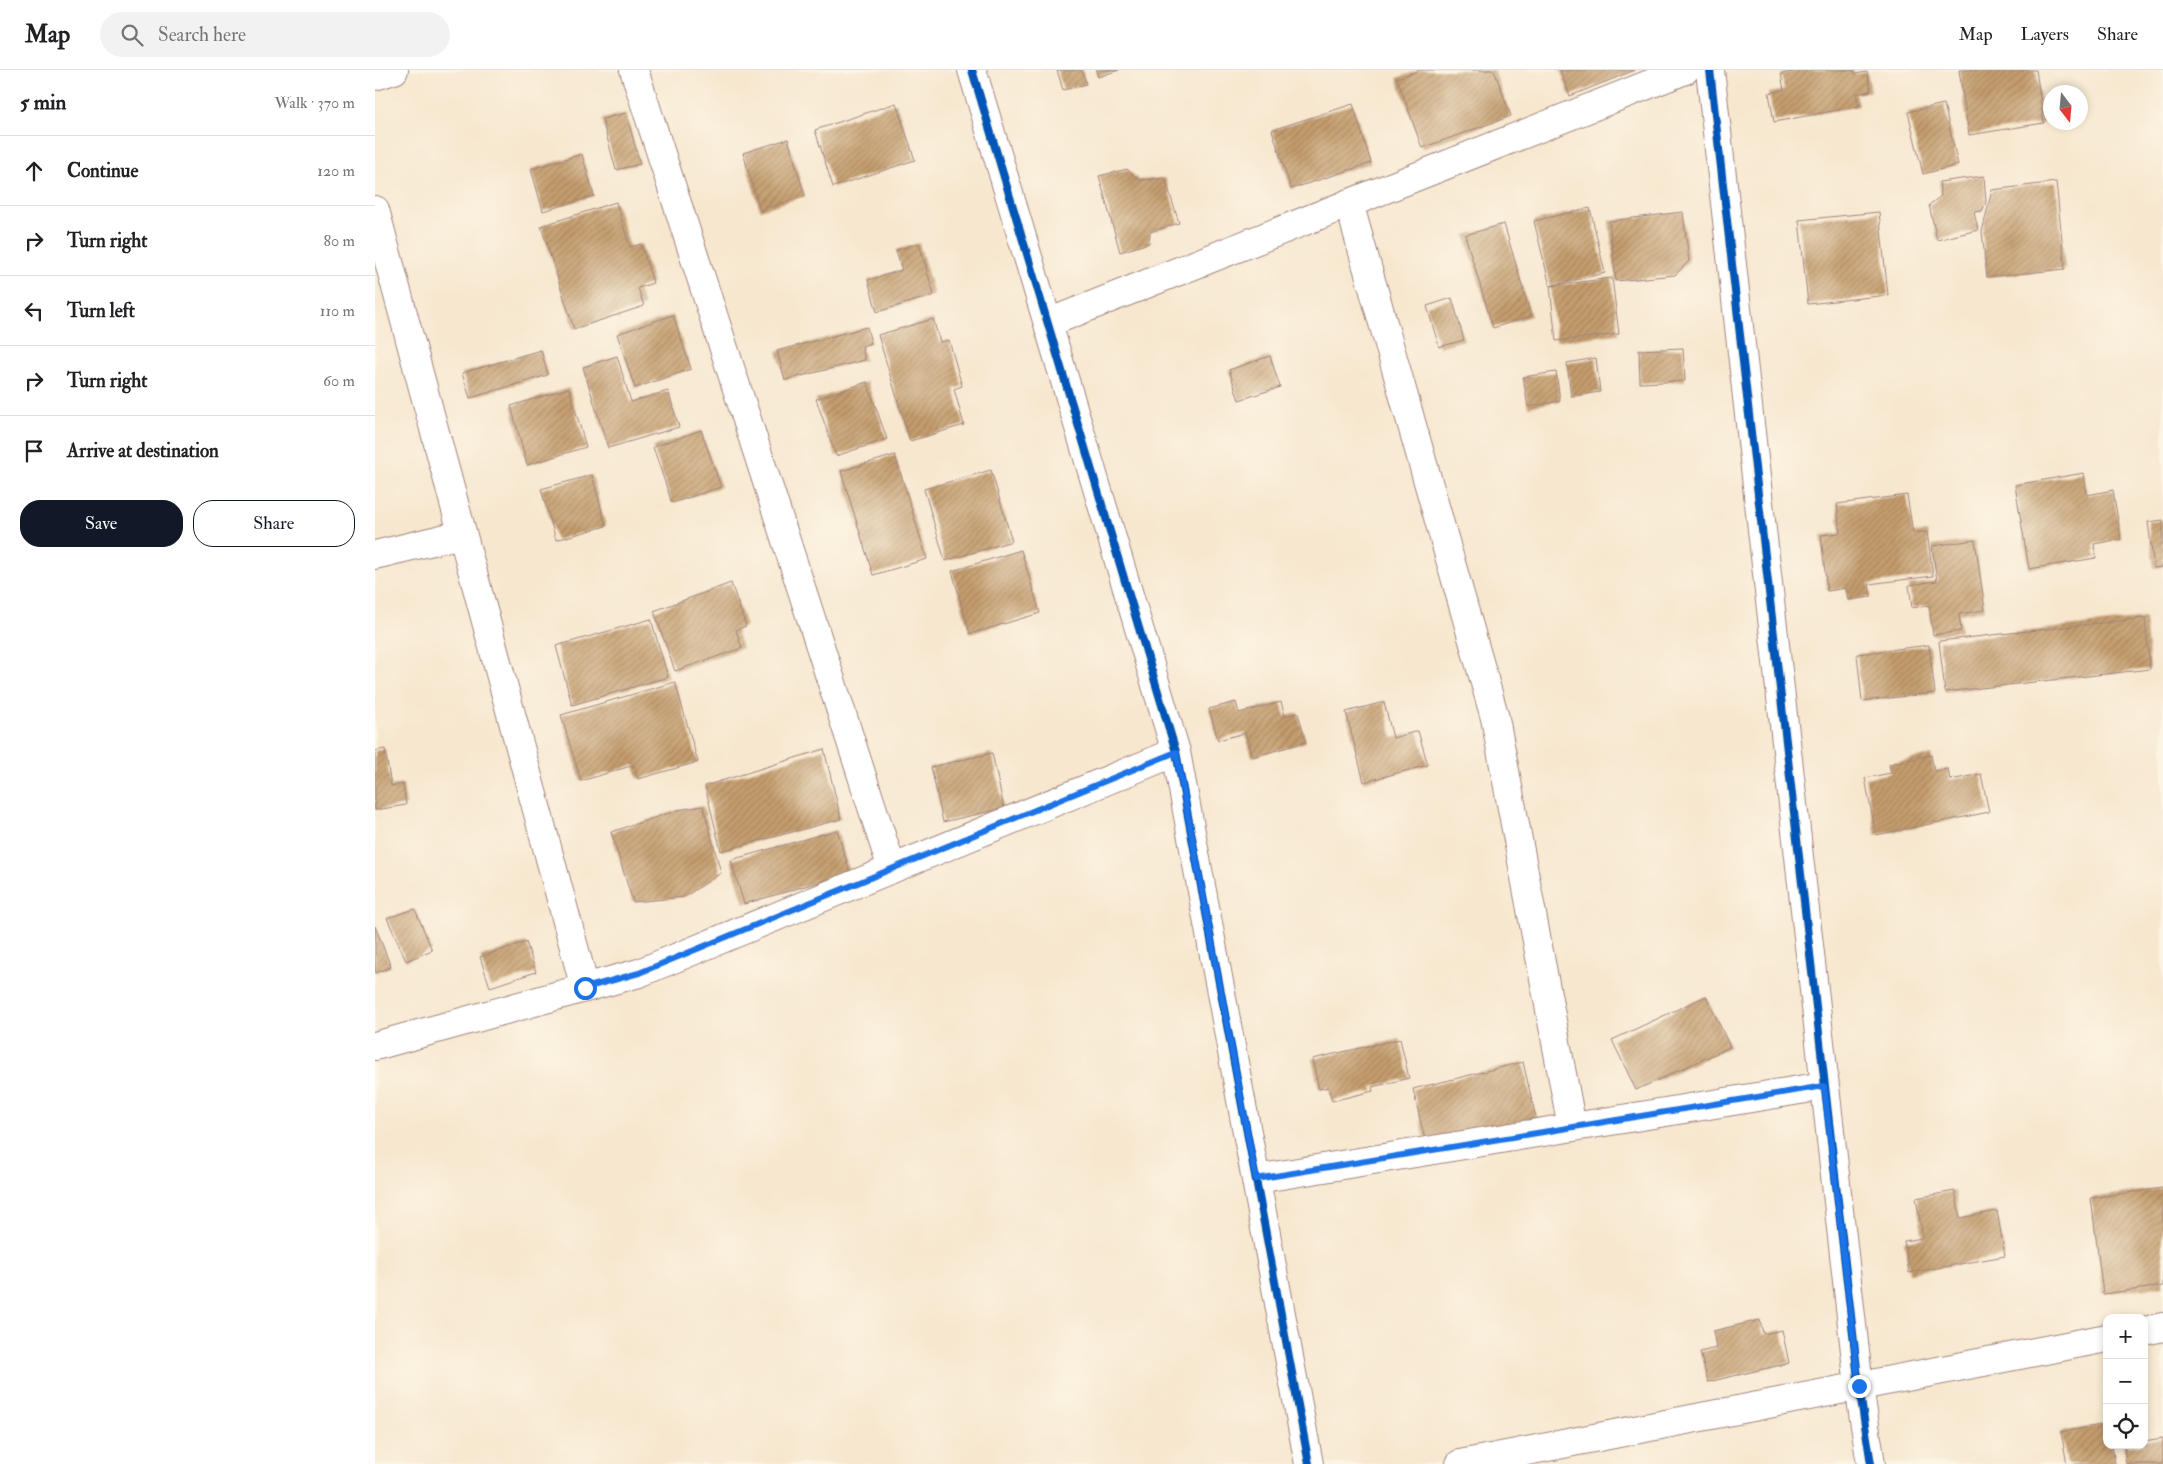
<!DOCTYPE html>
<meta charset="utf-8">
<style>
body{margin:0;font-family:"IM FELL Double Pica",serif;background:#f2f2f2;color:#202124}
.controls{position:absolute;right:15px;bottom:15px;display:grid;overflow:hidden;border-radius:10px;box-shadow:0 2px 8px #0003}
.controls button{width:45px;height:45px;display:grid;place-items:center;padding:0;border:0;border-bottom:1px solid #e0e0e0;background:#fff;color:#202124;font:25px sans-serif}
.compass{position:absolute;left:1668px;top:15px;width:45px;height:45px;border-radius:50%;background:#fff;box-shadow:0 2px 8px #0003;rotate:164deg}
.stop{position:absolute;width:15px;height:15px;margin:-11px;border:4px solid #1a73e8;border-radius:50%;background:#fff}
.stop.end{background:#1a73e8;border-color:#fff;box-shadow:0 1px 5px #0008}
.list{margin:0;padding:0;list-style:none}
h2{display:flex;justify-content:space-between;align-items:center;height:65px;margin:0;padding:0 20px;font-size:21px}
h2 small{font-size:16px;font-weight:400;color:#757577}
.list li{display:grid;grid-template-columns:32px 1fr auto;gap:15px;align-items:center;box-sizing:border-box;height:70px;padding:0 20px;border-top:1px solid #e0e0e0}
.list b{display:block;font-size:19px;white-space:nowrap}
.list em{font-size:16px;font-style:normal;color:#757577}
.actions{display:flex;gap:10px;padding:15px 20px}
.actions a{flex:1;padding:11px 0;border:1px solid #111827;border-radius:20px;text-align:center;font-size:18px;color:#111827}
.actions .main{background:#111827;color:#fff}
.icon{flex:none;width:28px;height:28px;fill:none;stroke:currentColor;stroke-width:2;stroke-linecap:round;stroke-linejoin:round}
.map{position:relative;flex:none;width:1788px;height:1394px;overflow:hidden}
header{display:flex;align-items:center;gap:30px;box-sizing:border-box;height:70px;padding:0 25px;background:#fff;border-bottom:1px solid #e0e0e0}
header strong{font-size:24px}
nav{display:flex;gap:28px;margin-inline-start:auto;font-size:18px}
.search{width:350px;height:45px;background:#f2f2f2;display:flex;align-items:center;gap:12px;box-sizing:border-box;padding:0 18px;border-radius:28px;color:#757577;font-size:19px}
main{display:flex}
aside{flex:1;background:#fff}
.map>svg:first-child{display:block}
.building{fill:url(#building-hatch)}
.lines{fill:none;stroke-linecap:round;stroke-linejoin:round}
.minor-casing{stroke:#a0837d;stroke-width:30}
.minor{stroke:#fff;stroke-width:28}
.cycleway-casing{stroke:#fcf5e5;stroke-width:11}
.cycleway{stroke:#0057b8;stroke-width:8}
.route{stroke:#1a73e8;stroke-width:6}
</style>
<header>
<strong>Map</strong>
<div class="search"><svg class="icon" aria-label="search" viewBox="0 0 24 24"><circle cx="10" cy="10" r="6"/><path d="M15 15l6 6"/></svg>Search here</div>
<nav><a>Map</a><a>Layers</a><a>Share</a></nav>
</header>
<main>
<aside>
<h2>5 min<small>Walk · 370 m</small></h2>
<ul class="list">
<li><svg class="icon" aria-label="ahead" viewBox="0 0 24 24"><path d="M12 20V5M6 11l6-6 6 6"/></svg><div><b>Continue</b></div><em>120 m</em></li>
<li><svg class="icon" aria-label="right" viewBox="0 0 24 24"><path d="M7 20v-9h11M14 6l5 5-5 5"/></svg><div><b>Turn right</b></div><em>80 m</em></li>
<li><svg class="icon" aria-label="left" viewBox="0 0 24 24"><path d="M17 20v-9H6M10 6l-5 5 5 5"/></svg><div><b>Turn left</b></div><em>110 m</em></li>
<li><svg class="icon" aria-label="right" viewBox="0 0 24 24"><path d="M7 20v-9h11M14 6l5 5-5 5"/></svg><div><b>Turn right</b></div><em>60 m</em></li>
<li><svg class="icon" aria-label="arrive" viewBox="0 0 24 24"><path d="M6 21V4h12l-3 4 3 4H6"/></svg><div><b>Arrive at destination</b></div></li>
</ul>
<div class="actions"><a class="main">Save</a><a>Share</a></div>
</aside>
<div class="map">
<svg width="1788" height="1394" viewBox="0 0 1788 1394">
<defs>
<pattern id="building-hatch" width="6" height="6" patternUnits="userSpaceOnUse" patternTransform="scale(1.25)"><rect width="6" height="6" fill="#c59e6e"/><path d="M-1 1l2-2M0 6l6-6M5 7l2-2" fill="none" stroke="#a2805b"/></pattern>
</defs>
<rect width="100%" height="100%" fill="#fcf5e5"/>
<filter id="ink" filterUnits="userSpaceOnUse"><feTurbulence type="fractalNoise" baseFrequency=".02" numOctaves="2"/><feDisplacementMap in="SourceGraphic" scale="10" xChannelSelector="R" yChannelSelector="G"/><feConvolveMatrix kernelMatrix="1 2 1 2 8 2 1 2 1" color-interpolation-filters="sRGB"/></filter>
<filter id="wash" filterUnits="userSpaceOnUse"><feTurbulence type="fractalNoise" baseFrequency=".0096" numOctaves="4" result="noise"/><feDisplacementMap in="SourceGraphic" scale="20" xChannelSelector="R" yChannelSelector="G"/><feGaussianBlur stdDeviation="1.12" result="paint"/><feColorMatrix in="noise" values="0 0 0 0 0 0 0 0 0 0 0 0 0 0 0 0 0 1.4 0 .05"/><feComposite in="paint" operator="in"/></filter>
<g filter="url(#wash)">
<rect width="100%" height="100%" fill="#f7e7cf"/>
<g id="blocks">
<g class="building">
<polygon points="682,0 707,0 711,14 688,20"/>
<polygon points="721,0 744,0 723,7"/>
<polygon points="1045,0 1119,0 1136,46 1047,78 1022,8"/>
<polygon points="1185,0 1260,0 1195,26"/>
<polygon points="1429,0 1479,0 1480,4 1492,2 1496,21 1481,24 1484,36 1399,52 1394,23 1409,20 1406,4"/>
<polygon points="1584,0 1661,0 1669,53 1594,65"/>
<polygon points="521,33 540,90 458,117 440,60"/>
<polygon points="978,34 996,93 916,119 897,60"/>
<polygon points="1569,34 1583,95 1548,104 1533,42"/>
<polygon points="251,43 265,94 241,100 227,49"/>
<polygon points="413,69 430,126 385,140 368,83"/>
<polygon points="207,84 219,126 168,141 156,99"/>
<polygon points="752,99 764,110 790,108 804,153 775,162 774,173 745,182 724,106"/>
<polygon points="1609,106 1611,132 1607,141 1599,142 1603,160 1562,170 1554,135 1566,126 1564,112"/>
<polygon points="1681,112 1690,199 1612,207 1607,162 1617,120"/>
<polygon points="241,132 255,177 266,174 278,213 263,218 269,236 199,259 166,156"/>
<polygon points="1215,138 1230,203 1175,216 1159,151"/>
<polygon points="1308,142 1314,191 1300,205 1241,211 1234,151"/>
<polygon points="1504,142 1513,225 1433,234 1424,150"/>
<polygon points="1129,154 1156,246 1118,258 1090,165"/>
<polygon points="544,173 559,225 502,242 493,210 527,200 521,180"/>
<polygon points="1237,208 1244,264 1181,271 1175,216"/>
<polygon points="1077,228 1089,270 1064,277 1052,236"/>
<polygon points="298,245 316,299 260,318 242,264"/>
<polygon points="558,249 565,272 574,270 587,316 579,319 589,355 535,371 503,265"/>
<polygon points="492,257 496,273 487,276 490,290 410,310 402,281"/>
<polygon points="1308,278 1310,311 1265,313 1264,280"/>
<polygon points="166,280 173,305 95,328 87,303"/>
<polygon points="242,286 256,332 293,321 304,357 233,378 208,297"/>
<polygon points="895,286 905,317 864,330 854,300"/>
<polygon points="1221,288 1225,322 1196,326 1192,293"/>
<polygon points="1181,302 1185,331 1153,337 1148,307"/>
<polygon points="492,312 512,369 461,386 441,329"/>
<polygon points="194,318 211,377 152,395 136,336"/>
<polygon points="326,360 346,417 297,433 278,377"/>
<polygon points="520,385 552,489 498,505 466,401"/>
<polygon points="616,400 637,471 570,491 549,419"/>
<polygon points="1709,403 1712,425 1738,420 1746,469 1719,474 1721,488 1654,499 1640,415"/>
<polygon points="217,405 231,456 181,470 166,419"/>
<polygon points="1532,425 1538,463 1552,462 1558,506 1494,514 1496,527 1473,530 1471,518 1452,521 1446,465 1465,463 1462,434"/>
<polygon points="1788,450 1788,497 1779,498 1773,452"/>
<polygon points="1600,470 1610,540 1584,544 1586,561 1558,565 1554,535 1537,538 1534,515 1562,511 1557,476"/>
<polygon points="646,480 665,543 595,564 577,501"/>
<polygon points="356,513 371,556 361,560 367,578 300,601 279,541"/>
<polygon points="1770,548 1775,599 1570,622 1564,571"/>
<polygon points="276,549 293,607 197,635 181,576"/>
<polygon points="1554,575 1560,623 1487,631 1482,584"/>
<polygon points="300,612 323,692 263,709 259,695 206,711 186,645"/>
<polygon points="861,632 864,643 906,632 910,646 923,643 931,672 877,687 870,663 843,670 834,639"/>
<polygon points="1009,632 1018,668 1043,661 1053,695 989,712 971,642"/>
<polygon points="10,679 16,716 28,714 31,735 0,740 0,681"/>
<polygon points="449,679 466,749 346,781 330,716"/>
<polygon points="617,683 629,738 568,752 556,697"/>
<polygon points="1556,685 1559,701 1573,699 1575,710 1606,704 1614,742 1501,765 1490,708 1516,703 1514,694"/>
<polygon points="328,736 346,803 309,827 258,832 236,762 303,740"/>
<polygon points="462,760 475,803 369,834 356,790"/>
<polygon points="40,839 57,880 31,891 12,848"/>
<polygon points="0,856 16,897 0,903"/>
<polygon points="151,872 161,902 115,917 105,887"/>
<polygon points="1331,926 1355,977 1261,1020 1237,970"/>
<polygon points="1025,969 1034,1008 997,1017 998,1021 957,1031 953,1017 944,1019 937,989"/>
<polygon points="1148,992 1161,1048 1051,1074 1038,1019"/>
<polygon points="1788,1118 1788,1216 1728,1224 1716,1128"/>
<polygon points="1580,1121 1585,1148 1622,1141 1630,1186 1534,1203 1529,1171 1548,1168 1541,1128"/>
<polygon points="1385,1250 1388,1264 1407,1260 1414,1293 1333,1312 1325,1282 1341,1278 1338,1261"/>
<polygon points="1732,1354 1732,1375 1737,1375 1740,1394 1692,1394 1686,1362"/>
<polygon points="1788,1368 1788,1394 1751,1394 1749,1375 1769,1375 1769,1371"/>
</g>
</g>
</g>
<g filter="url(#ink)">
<use href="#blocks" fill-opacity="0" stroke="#a0837d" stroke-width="1"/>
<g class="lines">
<g class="minor-casing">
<g id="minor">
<polyline points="259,0 517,799"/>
<polyline points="597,0 801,682 934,1394"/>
<polyline points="1335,0 1484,1317 1496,1394"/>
<polyline points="0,6 19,0"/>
<polyline points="974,133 1120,648 1197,1057"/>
<polyline points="0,140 210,918"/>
<polyline points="673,253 1310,0"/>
<polyline points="0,485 87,464"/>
<polyline points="0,976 264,903 801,682"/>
<polyline points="881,1109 1449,1016"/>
<polyline points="1769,1261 1788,1257"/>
<polyline points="1085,1394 1732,1268"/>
</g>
</g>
<use href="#minor" class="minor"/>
<g class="cycleway-casing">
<g id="cycleway">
<polyline points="597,0 801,682 934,1394"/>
<polyline points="1335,0 1484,1317 1496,1394"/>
</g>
</g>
<use href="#cycleway" class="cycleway"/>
</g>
</g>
<g class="lines" filter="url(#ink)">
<polyline class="route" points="210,918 264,903 801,682 881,1109 1449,1016 1484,1316"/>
</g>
</svg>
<div class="controls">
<button>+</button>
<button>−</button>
<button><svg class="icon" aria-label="locate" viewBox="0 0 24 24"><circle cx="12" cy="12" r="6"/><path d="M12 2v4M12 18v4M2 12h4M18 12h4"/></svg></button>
</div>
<svg class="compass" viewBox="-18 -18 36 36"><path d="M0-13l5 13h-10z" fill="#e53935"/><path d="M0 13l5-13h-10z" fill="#757577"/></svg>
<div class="stop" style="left:210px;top:918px"></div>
<div class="stop end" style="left:1484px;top:1316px"></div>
</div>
</main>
